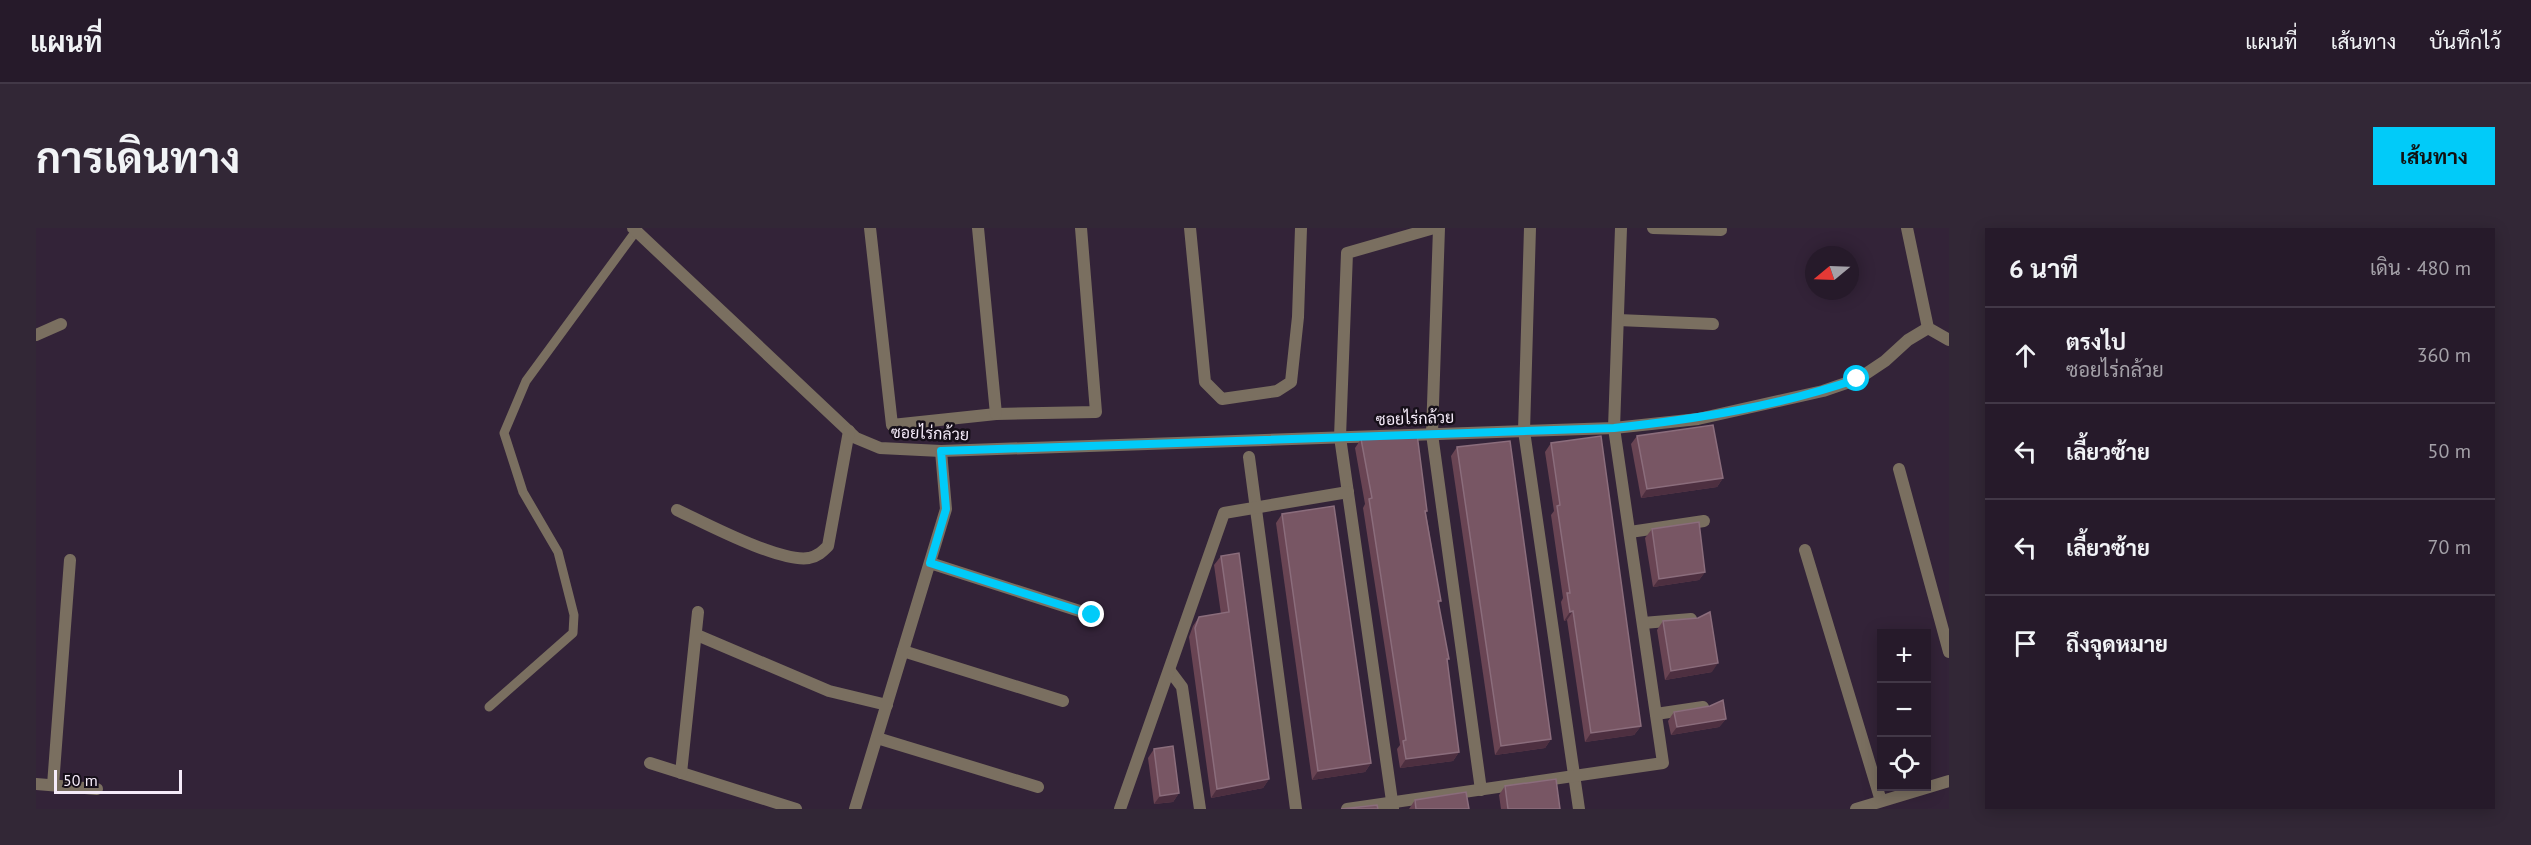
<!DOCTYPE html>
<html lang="th">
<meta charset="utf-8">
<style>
body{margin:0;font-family:"PT Sans",Sarabun,sans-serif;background:#322736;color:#f1f3f6}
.controls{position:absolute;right:18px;bottom:18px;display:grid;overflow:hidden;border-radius:0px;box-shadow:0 3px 15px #0003}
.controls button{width:54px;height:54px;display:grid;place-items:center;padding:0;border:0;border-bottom:2px solid #423847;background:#261a2a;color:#f1f3f6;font:30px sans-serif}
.compass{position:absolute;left:1769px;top:18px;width:54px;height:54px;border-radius:50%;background:#261a2a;box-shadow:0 3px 15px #0003;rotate:251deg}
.scale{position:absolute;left:18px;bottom:15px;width:128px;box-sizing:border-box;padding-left:6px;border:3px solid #f5ebf9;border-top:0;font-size:16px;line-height:21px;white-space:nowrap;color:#f5ebf9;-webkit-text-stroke:4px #160f19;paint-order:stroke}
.stop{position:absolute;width:18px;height:18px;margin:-14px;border:4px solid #01cbf9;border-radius:50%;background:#fff}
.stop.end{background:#01cbf9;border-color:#fff;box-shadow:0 2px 6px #0008}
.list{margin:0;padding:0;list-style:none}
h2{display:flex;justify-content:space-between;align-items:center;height:78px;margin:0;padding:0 24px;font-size:26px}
h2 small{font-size:20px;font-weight:400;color:#a4a1a8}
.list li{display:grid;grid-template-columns:39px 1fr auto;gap:18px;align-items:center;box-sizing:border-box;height:96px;padding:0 24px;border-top:2px solid #423847}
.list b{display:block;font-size:22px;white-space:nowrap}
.list p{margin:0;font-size:20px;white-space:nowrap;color:#a4a1a8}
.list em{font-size:20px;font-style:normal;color:#a4a1a8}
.icon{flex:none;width:33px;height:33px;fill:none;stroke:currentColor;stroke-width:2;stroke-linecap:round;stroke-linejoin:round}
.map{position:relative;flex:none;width:1913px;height:581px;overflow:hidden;border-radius:0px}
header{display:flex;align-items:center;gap:36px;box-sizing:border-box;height:84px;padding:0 30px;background:#261a2a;border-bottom:2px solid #423847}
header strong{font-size:28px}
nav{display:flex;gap:33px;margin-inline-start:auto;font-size:21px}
.intro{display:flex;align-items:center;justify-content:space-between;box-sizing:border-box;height:144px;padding:0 36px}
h1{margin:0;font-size:42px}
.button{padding:15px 27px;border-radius:0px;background:#01cbf9;color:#111;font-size:21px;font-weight:700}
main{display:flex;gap:36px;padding:0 36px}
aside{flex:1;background:#261a2a;border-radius:0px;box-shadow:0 3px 15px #0003}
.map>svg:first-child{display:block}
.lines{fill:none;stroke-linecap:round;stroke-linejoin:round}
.service{stroke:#7a6f60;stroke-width:9}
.minor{stroke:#7a6f60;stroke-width:12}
.wall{fill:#694453}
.shaded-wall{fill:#4d2f40}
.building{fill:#785664;stroke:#8b6d7c;stroke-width:1.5}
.route{stroke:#01cbf9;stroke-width:8}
.labels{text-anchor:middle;stroke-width:5;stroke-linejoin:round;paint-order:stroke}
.street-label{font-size:16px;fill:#f5ebf9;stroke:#160f19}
</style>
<header>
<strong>แผนที่</strong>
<nav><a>แผนที่</a><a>เส้นทาง</a><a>บันทึกไว้</a></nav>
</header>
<div class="intro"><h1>การเดินทาง</h1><a class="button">เส้นทาง</a></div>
<main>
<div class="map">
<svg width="1913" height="581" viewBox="0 0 1913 581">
<rect width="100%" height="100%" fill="#332338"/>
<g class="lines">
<polyline class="service" points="453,479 537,405 538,387 522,324 487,264 468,205 490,153 600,3"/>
<g class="minor">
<polyline points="597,0 820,210 844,220 905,223 1578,200 1662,191 1787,163 1822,151 1849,133 1872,112 1892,100"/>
<polyline points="834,0 856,197 960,186 1060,184 1045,0"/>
<polyline points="942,0 960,186"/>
<polyline points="1154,0 1169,154 1186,171 1241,163 1255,154 1262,89 1265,0"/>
<polyline points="1403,0 1396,206 1445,562"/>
<polyline points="1494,0 1488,203 1543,581"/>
<polyline points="1617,0 1685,2"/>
<polyline points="1871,0 1892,100 1913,112"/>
<polyline points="1582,92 1677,96"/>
<polyline points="0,107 25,96"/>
<polyline points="1213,229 1260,581"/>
<polyline points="1863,241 1913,424"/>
<path d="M641 282C669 295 744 335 773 330 782 328 786 324 792 318L813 203"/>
<polyline points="1594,304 1668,293"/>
<polyline points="1769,322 1845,573"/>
<polyline points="894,335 1056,387"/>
<polyline points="1607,395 1655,391"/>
<polyline points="661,407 793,463 851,477"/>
<polyline points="867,423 1027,473"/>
<polyline points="1134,443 1146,459 1164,581"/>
<polyline points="1620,486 1667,479"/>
<polyline points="841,510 1002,559"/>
<polyline points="614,535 760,581"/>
<polyline points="645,545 662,384"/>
<polyline points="0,556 61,561"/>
<polyline points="17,557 34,332"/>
<polyline points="1357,580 1304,209 1311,25 1398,0"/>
<polyline points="819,581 910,281 905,223"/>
<polyline points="1084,581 1188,285 1312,264"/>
<polyline points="1311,581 1627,535 1578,200 1585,0"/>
<polyline points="1820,581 1913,553"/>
</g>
</g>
<g class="wall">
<polygon points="1601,208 1687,250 1681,259 1605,270 1595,216"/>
<polygon points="1325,211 1391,283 1390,285 1405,373 1402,376 1423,524 1417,533 1364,540 1361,521 1364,517 1327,280 1329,276 1319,220"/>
<polygon points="1515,215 1605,498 1598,507 1549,514 1531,392 1528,393 1525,374 1527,370 1515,287 1518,283 1509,224"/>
<polygon points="1421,219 1515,511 1509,520 1459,527 1415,228"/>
<polygon points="1246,286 1335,535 1329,544 1276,552 1240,295"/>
<polygon points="1616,301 1669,344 1663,352 1617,359 1609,310"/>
<polygon points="1185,328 1233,551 1227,560 1175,570 1153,409 1157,398 1163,389 1185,386 1178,337"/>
<polygon points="1627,393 1676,444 1629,452 1621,402"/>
<polygon points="1638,484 1690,491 1683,499 1635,507 1632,493"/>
<polygon points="1118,521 1143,565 1137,574 1118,576 1112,530"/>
<polygon points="1469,558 1524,581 1465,581 1463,567"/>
<polygon points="1379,572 1433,581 1373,581"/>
</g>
<g class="shaded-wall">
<polygon points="1687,250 1681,259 1605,270 1611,261"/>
<polygon points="1669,344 1663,352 1617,359 1623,351"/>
<polygon points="1537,383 1531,392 1528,393 1534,384"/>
<polygon points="1682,435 1676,444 1629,452 1635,443"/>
<polygon points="1690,491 1683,499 1635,507 1641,499"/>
<polygon points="1605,498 1598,507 1549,514 1555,505"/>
<polygon points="1515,511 1509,520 1459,527 1465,518"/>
<polygon points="1423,524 1417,533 1364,540 1370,531"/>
<polygon points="1335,535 1329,544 1276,552 1282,543"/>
<polygon points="1233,551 1227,560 1175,570 1181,561"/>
<polygon points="1143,565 1137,574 1118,576 1124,568"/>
</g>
<g class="building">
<polygon points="1677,197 1687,250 1611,261 1601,208"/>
<polygon points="1381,206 1391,283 1389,283 1405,373 1402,373 1413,431 1411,431 1423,524 1370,531 1367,513 1370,512 1333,271 1336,270 1325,211"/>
<polygon points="1565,208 1605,498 1555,505 1537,383 1534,384 1531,365 1534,365 1521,278 1524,277 1515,215"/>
<polygon points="1474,213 1515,511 1465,518 1421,219"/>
<polygon points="1298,278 1335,535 1282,543 1246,286"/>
<polygon points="1663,294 1669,344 1623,351 1616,301"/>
<polygon points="1203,325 1233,551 1181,561 1159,400 1163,389 1193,384 1185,328"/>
<polygon points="1674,384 1682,435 1635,443 1627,393 1662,390"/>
<polygon points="1687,472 1690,491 1641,499 1638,484 1674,478"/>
<polygon points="1137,518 1143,565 1124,568 1118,521"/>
<polygon points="1520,551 1524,581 1472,581 1469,558"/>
<polygon points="1430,564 1433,581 1380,581 1379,572"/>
<polygon points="1341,577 1342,581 1305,581"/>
</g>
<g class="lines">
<path class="route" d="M1056 387 894 335 910 281 905 223 1578 200C1661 191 1743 178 1821 151"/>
</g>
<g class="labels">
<g class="street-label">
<text transform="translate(1379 190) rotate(-2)" y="6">ซอยไร่กล้วย</text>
<text transform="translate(894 205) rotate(2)" y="6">ซอยไร่กล้วย</text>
</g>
</g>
</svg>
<div class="controls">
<button>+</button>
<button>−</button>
<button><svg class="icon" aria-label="locate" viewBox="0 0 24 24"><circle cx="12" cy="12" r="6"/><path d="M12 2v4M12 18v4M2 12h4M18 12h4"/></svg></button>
</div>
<svg class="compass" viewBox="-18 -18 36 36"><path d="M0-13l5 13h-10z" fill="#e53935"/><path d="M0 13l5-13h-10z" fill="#a4a1a8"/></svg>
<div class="scale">50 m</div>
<div class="stop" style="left:1821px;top:151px"></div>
<div class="stop end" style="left:1056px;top:387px"></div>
</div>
<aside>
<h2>6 นาที<small>เดิน · 480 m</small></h2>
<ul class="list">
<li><svg class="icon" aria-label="ahead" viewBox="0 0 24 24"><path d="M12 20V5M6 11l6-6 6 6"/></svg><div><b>ตรงไป</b><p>ซอยไร่กล้วย</p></div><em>360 m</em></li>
<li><svg class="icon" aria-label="left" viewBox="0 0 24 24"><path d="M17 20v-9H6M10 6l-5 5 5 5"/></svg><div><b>เลี้ยวซ้าย</b></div><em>50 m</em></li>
<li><svg class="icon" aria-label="left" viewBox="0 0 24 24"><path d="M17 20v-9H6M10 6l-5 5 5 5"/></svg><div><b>เลี้ยวซ้าย</b></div><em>70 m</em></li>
<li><svg class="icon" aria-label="arrive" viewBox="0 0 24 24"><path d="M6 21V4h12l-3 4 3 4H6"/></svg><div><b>ถึงจุดหมาย</b></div></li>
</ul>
</aside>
</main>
